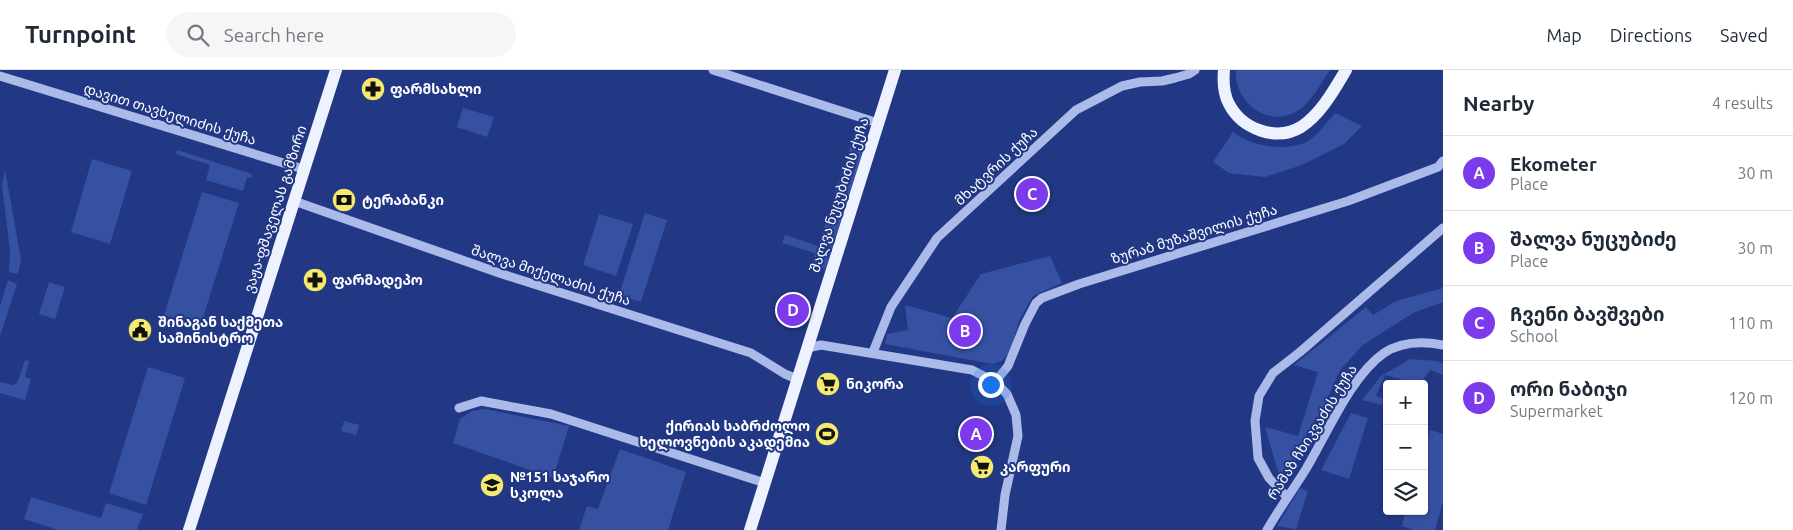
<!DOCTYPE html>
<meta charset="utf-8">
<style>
body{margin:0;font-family:Ubuntu,"Noto Sans Georgian",sans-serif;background:#f6f6f7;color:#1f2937}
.controls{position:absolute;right:15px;bottom:15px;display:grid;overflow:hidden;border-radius:5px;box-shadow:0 1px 4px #0004}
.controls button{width:45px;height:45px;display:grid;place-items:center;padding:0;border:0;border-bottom:1px solid #e0e1e3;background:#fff;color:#1f2937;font:25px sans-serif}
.you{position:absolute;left:990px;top:314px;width:18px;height:18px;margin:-12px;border:4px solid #fff;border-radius:50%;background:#1a73e8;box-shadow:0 0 0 8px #1a73e833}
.badge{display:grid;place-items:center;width:32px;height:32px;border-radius:50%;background:#7c3aed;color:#fff;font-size:16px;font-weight:700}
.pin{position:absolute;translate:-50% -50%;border:2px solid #fff;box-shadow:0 1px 5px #0006}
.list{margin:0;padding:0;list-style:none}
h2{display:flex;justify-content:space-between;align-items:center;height:65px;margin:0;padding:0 20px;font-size:21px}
h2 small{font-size:16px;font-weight:400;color:#747a83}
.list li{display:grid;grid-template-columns:32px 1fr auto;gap:15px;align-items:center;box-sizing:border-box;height:75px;padding:0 20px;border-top:1px solid #e0e1e3}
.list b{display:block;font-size:19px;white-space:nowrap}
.list p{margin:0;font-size:16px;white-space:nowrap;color:#747a83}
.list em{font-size:16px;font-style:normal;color:#747a83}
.icon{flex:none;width:28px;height:28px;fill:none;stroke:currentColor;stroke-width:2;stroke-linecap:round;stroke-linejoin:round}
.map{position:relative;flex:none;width:1443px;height:460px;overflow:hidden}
header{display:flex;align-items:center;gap:30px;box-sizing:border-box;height:70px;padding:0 25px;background:#fff;border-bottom:1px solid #e0e1e3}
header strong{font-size:24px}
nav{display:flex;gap:28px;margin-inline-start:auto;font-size:18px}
.search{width:350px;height:45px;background:#f6f6f7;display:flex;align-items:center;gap:12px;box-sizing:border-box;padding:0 18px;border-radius:28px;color:#747a83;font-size:19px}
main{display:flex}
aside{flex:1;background:#fff}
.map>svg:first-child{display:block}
.green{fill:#3650a2}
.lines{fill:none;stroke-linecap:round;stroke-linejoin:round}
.minor{stroke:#abbae9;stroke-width:9}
.major{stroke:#eef1fe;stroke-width:12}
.labels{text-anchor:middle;stroke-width:4;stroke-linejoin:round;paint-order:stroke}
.poi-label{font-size:14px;font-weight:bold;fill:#fff;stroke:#223885;text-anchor:start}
.street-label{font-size:14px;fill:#fff;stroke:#223885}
</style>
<header>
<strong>Turnpoint</strong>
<div class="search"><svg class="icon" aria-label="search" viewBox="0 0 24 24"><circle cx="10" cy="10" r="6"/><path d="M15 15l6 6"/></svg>Search here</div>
<nav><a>Map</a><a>Directions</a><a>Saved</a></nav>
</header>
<main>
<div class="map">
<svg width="1443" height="460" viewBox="0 0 1443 460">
<rect width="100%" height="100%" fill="#223885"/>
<g class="green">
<path d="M1236 0H1330C1321 13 1312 31 1299 40 1270 60 1233 32 1236 0Z"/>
<polygon points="463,38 494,47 487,67 457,57"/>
<path d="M1335 43 1362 56 1344 74 1302 95 1265 107 1229 103 1213 92 1233 62C1237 65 1242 68 1246 70 1262 77 1288 80 1304 73 1317 67 1326 53 1335 43Z"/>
<polygon points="855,62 869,66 825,199 812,195 815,183 782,173 785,165 818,176"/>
<polygon points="177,80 252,104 251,108 247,107 243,121 206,110 210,95 176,84"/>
<polygon points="92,89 132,101 110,174 71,162"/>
<polygon points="5,100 21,189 18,204 9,202 10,180 2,116"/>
<polygon points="202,122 239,133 200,257 164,245"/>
<polygon points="645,143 667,150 641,232 619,225"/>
<polygon points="599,144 633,154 616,206 583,195"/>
<polygon points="1050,186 1062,213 1033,226 1020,249 1010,282 1002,291 992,294 885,274 887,264 908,260 905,235 952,248 981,204"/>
<polygon points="8,210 17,214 0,266 0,236"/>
<polygon points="49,212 65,217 55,249 39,244"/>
<polygon points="1443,218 1443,232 1413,243 1363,275 1340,300 1324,336 1304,369 1293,400 1279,405 1265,357 1298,366 1318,302 1294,295 1366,237 1373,245 1396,231"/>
<polygon points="1410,289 1437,291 1443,294 1443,305 1430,300 1420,314 1400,314 1401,309 1385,305 1376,326 1385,329 1382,335 1362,330 1381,306"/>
<polygon points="25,290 29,291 25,307 31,309 25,330 0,323 0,312 13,315 17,313"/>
<polygon points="148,297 185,308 146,435 109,423"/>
<polygon points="485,339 569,356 553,408 453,373 460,349 472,341"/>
<polygon points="1351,343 1368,348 1349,409 1321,400"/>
<polygon points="344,351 359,355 356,365 341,361"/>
<polygon points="1430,360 1443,364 1443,432 1435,460 1414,460 1402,456 1406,441 1424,441 1424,381"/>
<polygon points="620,379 686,402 668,460 579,460 587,436 598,439"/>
<polygon points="1300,418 1308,421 1296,459 1277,456"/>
<polygon points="31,427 101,448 106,433 143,444 137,460 58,460 24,449"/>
</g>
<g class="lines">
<g class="minor">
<polyline points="713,0 878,53"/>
<polyline points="0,6 303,99"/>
<polyline points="294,131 502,204 751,283 785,304 797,309"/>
<polyline points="807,278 821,275 972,300 995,312 1007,324 1016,345 1018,366 1005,425 1001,460"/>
<polyline points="873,282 891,237 937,168 1076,40 1122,16 1140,12 1162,11 1175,8 1189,4 1195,0"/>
<polyline points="995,312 1008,296 1025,254 1036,233 1042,228 1079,214 1348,131 1438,97 1443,91"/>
<polyline points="459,338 481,331 551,344 765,413"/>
<polyline points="1287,427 1269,408 1258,388 1255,351 1259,326 1273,303 1300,282 1443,158"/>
<path d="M1267 460C1279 439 1293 420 1306 399 1327 364 1351 306 1384 283 1402 271 1423 271 1443 275"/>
</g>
<g class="major">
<path d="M1224 0C1223 11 1223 23 1229 34 1242 59 1276 72 1301 57 1321 44 1334 20 1346 0"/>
<polyline points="189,460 336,0"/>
<polyline points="750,460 895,0"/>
</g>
</g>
<defs>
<g id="pharmacy-disc" transform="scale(1.25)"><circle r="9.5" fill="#f5ea6d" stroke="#223885"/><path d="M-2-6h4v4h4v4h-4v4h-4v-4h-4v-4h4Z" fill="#111"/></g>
<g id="bank-disc" transform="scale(1.25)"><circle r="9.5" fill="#f5ea6d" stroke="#223885"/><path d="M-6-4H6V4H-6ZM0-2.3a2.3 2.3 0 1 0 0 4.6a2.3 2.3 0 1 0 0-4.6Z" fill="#111"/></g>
<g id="civic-disc" transform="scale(1.25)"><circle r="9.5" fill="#f5ea6d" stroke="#223885"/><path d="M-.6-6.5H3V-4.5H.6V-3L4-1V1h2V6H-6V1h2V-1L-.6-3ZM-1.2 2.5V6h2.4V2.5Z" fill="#111"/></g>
<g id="supermarket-disc" transform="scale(1.25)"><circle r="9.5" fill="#f5ea6d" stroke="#223885"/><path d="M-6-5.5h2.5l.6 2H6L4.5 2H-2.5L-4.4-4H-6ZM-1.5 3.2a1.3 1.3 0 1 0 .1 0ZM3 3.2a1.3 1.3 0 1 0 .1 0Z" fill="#111"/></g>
<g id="stadium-disc" transform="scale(1.25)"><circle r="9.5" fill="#f5ea6d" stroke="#223885"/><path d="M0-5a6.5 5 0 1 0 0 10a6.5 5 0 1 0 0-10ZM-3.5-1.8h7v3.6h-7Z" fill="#111"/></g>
<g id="school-disc" transform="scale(1.25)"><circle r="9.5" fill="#f5ea6d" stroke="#223885"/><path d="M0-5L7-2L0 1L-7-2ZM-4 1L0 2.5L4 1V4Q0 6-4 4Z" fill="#111"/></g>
</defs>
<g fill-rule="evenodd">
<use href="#pharmacy-disc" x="373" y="19"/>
<use href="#bank-disc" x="344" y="130"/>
<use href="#pharmacy-disc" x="315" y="210"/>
<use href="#civic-disc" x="140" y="260"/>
<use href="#supermarket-disc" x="828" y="314"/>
<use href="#stadium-disc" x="827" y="364"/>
<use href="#supermarket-disc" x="982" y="397"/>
<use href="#school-disc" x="492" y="415"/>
</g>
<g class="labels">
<g class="poi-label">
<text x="390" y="24">ფარმსახლი</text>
<text x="362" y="135">ტერაბანკი</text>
<text x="332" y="215">ფარმადეპო</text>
<text x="158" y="257">შინაგან საქმეთა<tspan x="158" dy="16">სამინისტრო</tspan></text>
<text x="846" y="319">ნიკორა</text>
<text x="810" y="361" text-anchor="end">ქირიას საბრძოლო<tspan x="810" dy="16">ხელოვნების აკადემია</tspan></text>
<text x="1000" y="402">კარფური</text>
<text x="510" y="412">№151 საჯარო<tspan x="510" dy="16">სკოლა</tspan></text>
</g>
<g class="street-label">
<text transform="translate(170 44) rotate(17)" y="5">დავით თავხელიძის ქუჩა</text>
<text transform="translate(996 96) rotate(-43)" y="5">მხატვრის ქუჩა</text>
<text transform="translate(839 125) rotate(-72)" y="5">შალვა ნუცუბიძის ქუჩა</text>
<text transform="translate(275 139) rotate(-72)" y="5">ვაჟა-ფშაველას გამზირი</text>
<text transform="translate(1194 164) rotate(-17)" y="5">ზურაბ მუზაშვილის ქუჩა</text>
<text transform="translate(551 205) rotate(18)" y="5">შალვა მიქელაძის ქუჩა</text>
<text transform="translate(1312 362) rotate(-58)" y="5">რამაზ ჩხიკვაძის ქუჩა</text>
</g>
</g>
</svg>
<div class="controls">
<button>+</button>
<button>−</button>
<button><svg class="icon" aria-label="layers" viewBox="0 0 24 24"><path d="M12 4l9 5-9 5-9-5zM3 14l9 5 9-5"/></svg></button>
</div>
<div class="you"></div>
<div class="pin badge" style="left:976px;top:364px">A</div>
<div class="pin badge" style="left:965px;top:261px">B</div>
<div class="pin badge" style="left:1032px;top:124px">C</div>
<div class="pin badge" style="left:793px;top:240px">D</div>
</div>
<aside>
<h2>Nearby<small>4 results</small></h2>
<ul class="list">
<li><span class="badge">A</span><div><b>Ekometer</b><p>Place</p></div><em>30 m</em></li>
<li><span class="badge">B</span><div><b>შალვა ნუცუბიძე</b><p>Place</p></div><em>30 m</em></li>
<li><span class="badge">C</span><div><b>Ჩვენი ბავშვები</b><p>School</p></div><em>110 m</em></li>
<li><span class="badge">D</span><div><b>ორი ნაბიჯი</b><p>Supermarket</p></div><em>120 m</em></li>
</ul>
</aside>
</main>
